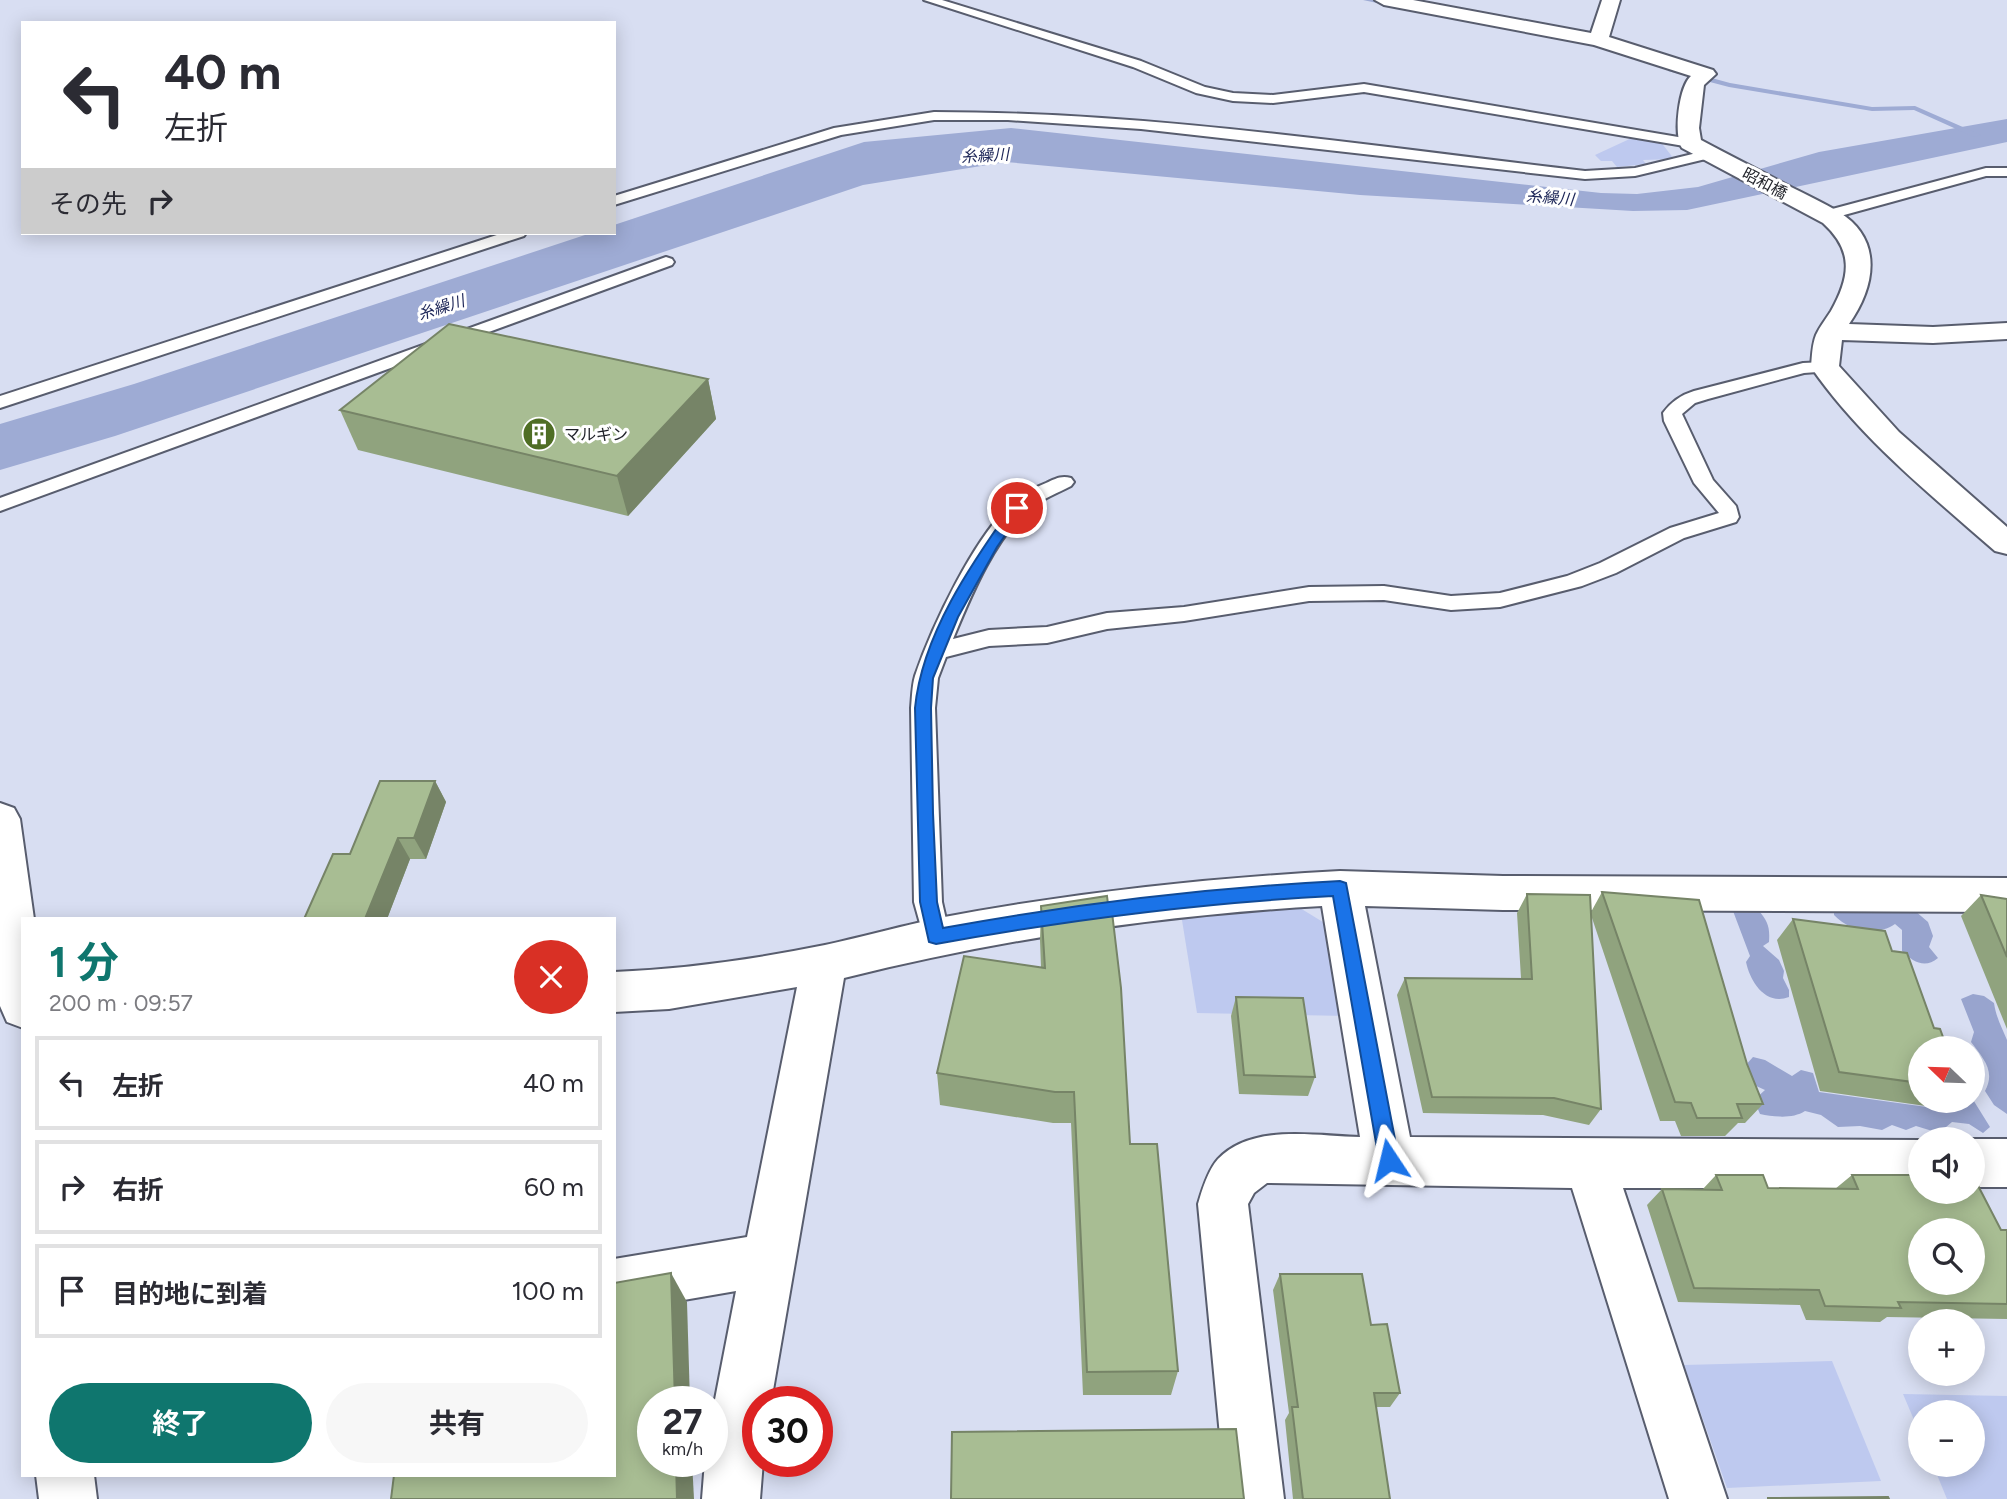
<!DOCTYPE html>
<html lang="ja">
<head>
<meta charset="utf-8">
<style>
	body { margin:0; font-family:Figtree,"Noto Sans JP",sans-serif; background:#f7f7f7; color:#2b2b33; height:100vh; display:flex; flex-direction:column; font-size:26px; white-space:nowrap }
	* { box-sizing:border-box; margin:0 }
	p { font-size:23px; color:#7c7c81 }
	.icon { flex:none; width:38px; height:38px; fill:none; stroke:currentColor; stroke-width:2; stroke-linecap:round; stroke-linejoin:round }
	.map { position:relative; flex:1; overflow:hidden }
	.sheet { position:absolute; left:21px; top:917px; width:595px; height:560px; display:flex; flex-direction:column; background:#fff; border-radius:0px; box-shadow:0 4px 18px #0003 }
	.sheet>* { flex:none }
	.banner { position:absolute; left:21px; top:21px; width:595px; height:214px; border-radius:0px; box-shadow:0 4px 18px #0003; background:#fff; color:#2b2b33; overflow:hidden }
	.needle { width:46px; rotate:293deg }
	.buttons { position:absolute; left:1908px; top:1036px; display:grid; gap:14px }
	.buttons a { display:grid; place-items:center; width:77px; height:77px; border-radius:50%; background:#fff; box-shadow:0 4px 18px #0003; font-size:35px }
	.speed { position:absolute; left:637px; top:1386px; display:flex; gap:14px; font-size:35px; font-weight:700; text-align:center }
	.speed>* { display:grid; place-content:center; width:91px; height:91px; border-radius:50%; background:#fff; box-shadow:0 4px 18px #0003; line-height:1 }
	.speed small { font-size:18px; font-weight:400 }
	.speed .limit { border:10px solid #d22; background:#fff; color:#111 }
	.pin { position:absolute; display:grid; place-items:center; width:60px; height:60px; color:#fff; margin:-30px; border:4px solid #fff; border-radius:50%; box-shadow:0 2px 7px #0007 }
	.me { position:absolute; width:77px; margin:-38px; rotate:350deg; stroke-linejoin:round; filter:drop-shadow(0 0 5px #0008) }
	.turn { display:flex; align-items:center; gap:24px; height:147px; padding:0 28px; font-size:32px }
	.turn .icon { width:91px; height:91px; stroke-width:2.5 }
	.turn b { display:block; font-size:49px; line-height:60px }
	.then { display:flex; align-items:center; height:66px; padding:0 28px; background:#0003; gap:14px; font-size:26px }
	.round { display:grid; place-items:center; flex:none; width:74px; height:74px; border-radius:37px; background:#f7f7f7 }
	.overview { display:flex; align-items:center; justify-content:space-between; height:119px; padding:0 28px }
	h1 { font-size:42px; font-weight:700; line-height:52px; color:#0f766e }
	.button { display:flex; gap:14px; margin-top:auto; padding:14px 28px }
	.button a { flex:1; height:80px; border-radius:42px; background:#0f766e; color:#fff; font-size:28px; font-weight:700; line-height:80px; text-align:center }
	.button a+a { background:#f7f7f7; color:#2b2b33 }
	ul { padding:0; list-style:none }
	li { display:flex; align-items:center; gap:21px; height:94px; margin:0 14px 10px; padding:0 14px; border:4px solid #e1e1e2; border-radius:0px }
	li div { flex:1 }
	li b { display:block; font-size:26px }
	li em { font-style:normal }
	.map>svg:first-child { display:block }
	.green { fill:#bec9ef }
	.forest { fill:#98a4ce }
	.water { fill:#9eabd4 }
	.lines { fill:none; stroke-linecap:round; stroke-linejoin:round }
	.stream { fill:#9eabd4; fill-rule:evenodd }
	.lane-casing { stroke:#585d6e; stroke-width:4 }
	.street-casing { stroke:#585d6e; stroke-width:4 }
	.secondary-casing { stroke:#585d6e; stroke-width:4 }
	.lane { fill:#fff; fill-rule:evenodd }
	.street { fill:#fff; fill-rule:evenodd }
	.secondary { fill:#fff; fill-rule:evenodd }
	.wall { fill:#90a37e }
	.shaded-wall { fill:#768467 }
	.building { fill:#a8bd93; stroke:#768467; stroke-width:2; fill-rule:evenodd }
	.route { fill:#1a73e8; stroke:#114b97; stroke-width:2 }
	.labels { text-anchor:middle; stroke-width:6; stroke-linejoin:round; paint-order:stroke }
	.far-water-label { font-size:16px; font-style:italic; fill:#1d2658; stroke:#fff }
	.far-street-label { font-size:16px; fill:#1f2128; stroke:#fff }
	.far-poi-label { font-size:16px; fill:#1f2128; stroke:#fff; text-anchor:start }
</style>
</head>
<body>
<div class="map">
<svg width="2007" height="1499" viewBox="0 0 2007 1499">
	<rect width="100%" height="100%" fill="#d8def2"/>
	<!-- green -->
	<g class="green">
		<polygon points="1636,136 1660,141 1674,159 1643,160 1646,164 1617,167 1612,161 1601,161 1595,155"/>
		<polygon points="1300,908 1331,927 1347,1016 1197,1013 1181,914"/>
		<polygon points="1832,1361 1881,1481 1727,1488 1684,1365"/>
		<polygon points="1903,1394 2007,1396 2007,1499 1947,1499 1933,1465 1972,1465 1972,1412 1920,1412 1920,1434"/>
	</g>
	<!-- forest -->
	<g class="forest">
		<path d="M 1834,909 L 1914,910 L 1928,922 L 1933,936 L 1929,947 L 1938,958 C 1925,969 1913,962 1902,951 L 1902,930 L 1895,924 C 1876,937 1849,931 1834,915 Z"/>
		<path d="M 1758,910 C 1768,921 1770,927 1769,942 L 1763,946 L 1779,960 L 1784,971 L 1783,978 L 1789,990 L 1789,997 C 1765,1006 1750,981 1746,962 L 1750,956 L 1733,911 Z"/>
		<path d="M 1973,994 L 1984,996 L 1994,1003 C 1996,1017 2002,1028 2007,1040 L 2007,1114 L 1994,1105 L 1985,1091 C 1996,1071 1983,1058 1971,1042 L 1974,1032 L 1961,999 Z"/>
		<path d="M 1753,1057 L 1765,1060 L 1792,1076 L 1801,1070 L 1813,1073 L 1819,1092 L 1941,1109 L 1939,1101 L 1972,1101 L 1972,1098 L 1990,1127 L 1983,1133 L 1969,1124 L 1952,1122 L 1939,1133 L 1916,1126 L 1906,1130 L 1892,1125 L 1882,1130 L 1860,1126 L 1838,1127 L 1821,1115 L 1805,1111 C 1793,1119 1774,1117 1760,1114 L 1754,1100 L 1765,1090 L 1743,1080 L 1744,1067 Z"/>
	</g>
	<!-- water -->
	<polygon class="water" points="2007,119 2007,142 1687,210 1633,211 1360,195 1006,162 863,185 115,436 0,470 0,424 134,384 591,233 614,233 614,225 864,142 1011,128 1601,193 1637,194 1698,187 1819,152"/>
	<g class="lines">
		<!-- stream -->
		<g class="stream">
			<polygon points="1363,0 1378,0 1399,5 1396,7"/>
			<polygon points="1671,67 1730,83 1872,107 1915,106 1981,135 1974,137 1914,110 1872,111 1729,87 1668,71 1668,67"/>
		</g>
		<defs>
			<g id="lane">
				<polygon points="924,0 942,0 1141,61 1205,87 1233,93 1273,95 1364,84 1690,139 1697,143 1690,147 1364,92 1273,103 1233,101 1196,93 1133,67"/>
				<path d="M 934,112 C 1152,112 1369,146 1585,171 L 1635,168 L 1709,150 L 1716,154 L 1714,157 L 1635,176 L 1585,179 L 1141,129 L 1008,120 L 934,120 L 841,135 L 614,205 L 614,196 L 834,128 Z"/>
				<polygon points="1986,168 2007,168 2007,176 1986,176 1826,220 1818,215 1821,212"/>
				<polygon points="503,233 526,233 524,236 0,408 0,396"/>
				<polygon points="666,257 672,259 674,262 672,265 0,511 0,498"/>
				<path d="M 1825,362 L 1834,367 L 1831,371 L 1804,373 L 1708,399 L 1695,403 L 1682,414 L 1713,480 L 1736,506 L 1739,517 L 1736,522 L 1684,538 L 1616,573 L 1582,586 L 1500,607 L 1451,610 L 1384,600 L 1309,601 L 1184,621 L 1107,629 L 1047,643 L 989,646 L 946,657 L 938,678 L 935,708 L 942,902 L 950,937 L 946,945 L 936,949 L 926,945 L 914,902 L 911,708 C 912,698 912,686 915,676 C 932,626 974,537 1013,502 C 1022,493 1034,488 1046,483 C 1055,479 1061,475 1071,478 L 1074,482 L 1071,486 C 1058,493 1044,498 1032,507 C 996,534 970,598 953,639 L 989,630 L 1047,627 L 1107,613 L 1184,607 L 1309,587 L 1384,586 L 1451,596 L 1500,593 L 1567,576 L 1600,563 L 1670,528 L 1719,513 L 1694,483 L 1664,421 L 1663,413 C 1671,402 1681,395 1694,391 L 1803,363 Z"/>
			</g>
			<g id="street">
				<path d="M 1375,0 L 1413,0 L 1591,33 L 1602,0 L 1620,0 L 1609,37 L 1713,70 L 1716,74 L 1704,85 L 1699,128 L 1701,140 C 1731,156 1761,171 1791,187 C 1807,195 1824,203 1839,212 C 1884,240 1875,287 1849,324 L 1933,327 L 2007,323 L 2007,339 L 1933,343 L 1842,340 L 1839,366 L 1899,432 L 2007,527 L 2007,554 L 1995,551 C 1931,495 1860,438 1811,367 C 1812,356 1812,345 1816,335 C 1820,326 1826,319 1831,311 C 1850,277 1854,251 1823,223 L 1682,148 C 1673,135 1679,86 1691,76 L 1594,45 L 1384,5 Z"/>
				<path d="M 1340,871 L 1503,876 L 2007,878 L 2007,912 L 1503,910 L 1365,906 L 1410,1137 L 1920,1140 L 1920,1188 L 1623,1188 L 1727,1499 L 1669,1499 L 1572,1188 L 1267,1183 L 1254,1193 L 1248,1204 L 1284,1499 L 1226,1499 L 1198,1204 C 1202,1190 1208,1170 1218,1159 C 1252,1123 1316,1136 1360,1137 L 1322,906 C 1160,915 1001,939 844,978 L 771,1402 L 758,1402 L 758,1461 L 763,1461 L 760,1499 L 702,1499 L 705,1461 L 712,1461 L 712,1415 L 736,1291 L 614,1312 L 614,1259 L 747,1237 L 797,987 L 669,1009 L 614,1012 L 614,972 C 685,969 756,959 825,945 C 863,937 901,926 939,918 C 1071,893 1206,878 1340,871 Z"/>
				<rect x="1972" y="1139" width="35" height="48"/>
			</g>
			<g id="secondary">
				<polygon points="0,803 14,808 20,819 34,919 23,919 23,1028 7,1022 0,1006"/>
				<polygon points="36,1475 94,1475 97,1499 39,1499"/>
			</g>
		</defs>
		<!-- lane casing -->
		<use href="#lane" class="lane-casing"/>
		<!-- street casing -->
		<use href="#street" class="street-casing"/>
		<!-- secondary casing -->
		<use href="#secondary" class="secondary-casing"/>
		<!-- lane -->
		<use href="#lane" class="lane"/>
		<!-- street -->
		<use href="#street" class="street"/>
		<!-- secondary -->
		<use href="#secondary" class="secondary"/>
	</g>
	<!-- wall -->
	<g class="wall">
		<polygon points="708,379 716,419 628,516 358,450 340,410"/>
		<polygon points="435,781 446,802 426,859 410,859 387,919 304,919"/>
		<polygon points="1602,892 1747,1064 1763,1104 1745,1123 1738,1123 1725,1136 1681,1136 1675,1121 1660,1121 1591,915 1601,1109 1589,1125 1543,1115 1423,1113 1397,995 1405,978 1521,978 1517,913 1527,894 1591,912"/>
		<polygon points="1981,895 2007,899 2007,1029 1961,916"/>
		<polygon points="1041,906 1130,1144 1178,1371 1171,1395 1083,1395 1071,1123 1053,1123 940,1105 937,1073 1041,968 1040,940"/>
		<polygon points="1793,919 1920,1048 1920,1101 1948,1101 1940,1108 1820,1091 1777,940"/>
		<polygon points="1236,997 1315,1077 1308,1096 1239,1094 1231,1016"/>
		<polygon points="1716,1175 1768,1188 1835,1189 1852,1175 2001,1230 2007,1230 2007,1319 1887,1317 1880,1322 1806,1320 1800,1305 1678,1302 1647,1205 1662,1189 1702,1190"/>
		<polygon points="1280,1274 1371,1325 1400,1393 1390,1407 1376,1407 1390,1499 1293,1499 1285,1420 1289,1413 1273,1290"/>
	</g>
	<!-- shaded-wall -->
	<g class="shaded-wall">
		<polygon points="708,379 716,419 628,516 617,476"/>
		<polygon points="435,781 446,802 426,859 414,838"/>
		<polygon points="398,838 410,859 387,919 365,919"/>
		<polygon points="671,1273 687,1302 690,1402 675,1402"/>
		<polygon points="676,1461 692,1461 694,1499 677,1499"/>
	</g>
	<!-- building -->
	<g class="building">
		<polygon points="449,324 708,379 617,476 340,410"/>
		<polygon points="380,781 435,781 414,838 398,838 365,919 304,919 333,854 350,854"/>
		<polygon points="1602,892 1699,900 1747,1064 1763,1104 1737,1104 1742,1118 1697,1118 1691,1103 1675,1102"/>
		<polygon points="1527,894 1590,895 1601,1109 1554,1098 1432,1097 1405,978 1532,979"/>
		<polygon points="1981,895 2007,899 2007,957"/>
		<polygon points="1107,896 1108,904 1111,904 1121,988 1130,1144 1157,1144 1178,1371 1087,1372 1074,1092 1055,1092 937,1073 964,956 1045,968 1041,906"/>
		<polygon points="1793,919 1885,931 1892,951 1907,953 1934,1028 1940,1029 1947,1048 1920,1048 1920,1083 1839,1072"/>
		<polygon points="1236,997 1303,998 1315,1077 1244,1075"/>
		<path d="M 1972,1174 L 2001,1230 L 2007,1230 L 2007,1304 L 1898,1302 L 1901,1308 L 1825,1306 L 1819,1290 L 1694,1288 L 1662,1189 L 1722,1190 L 1716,1175 L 1763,1175 L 1768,1188 L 1858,1189 L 1852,1175 L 1920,1175 L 1920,1192 L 1972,1192 ZM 1920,1230 L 1972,1230 L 1972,1283 L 1920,1283 Z"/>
		<polygon points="671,1273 675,1402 653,1402 653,1461 676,1461 677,1499 391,1499 394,1475 614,1475 614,1283"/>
		<polygon points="1280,1274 1362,1274 1371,1325 1387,1324 1400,1393 1374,1393 1390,1499 1303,1499 1292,1407 1298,1407"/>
		<polygon points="1236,1429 1244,1499 951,1499 952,1432"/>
		<polygon points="1888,1497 1889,1499 1767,1498"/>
	</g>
	<!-- route -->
	<path class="route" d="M 1017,504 L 1024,508 L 997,547 L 958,617 L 933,678 L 931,708 L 933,813 L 937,902 L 943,928 C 1074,904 1206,888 1340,881 L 1346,883 L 1399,1160 L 1396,1166 L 1389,1169 L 1382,1166 L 1379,1160 L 1333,896 C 1199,903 1067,920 936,944 L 929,942 L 920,902 L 915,708 C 922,635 971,564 1013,505 Z"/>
	<!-- icons -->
	<defs>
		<symbol id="building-disc" viewBox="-11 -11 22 22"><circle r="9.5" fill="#4f6e24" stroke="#fff"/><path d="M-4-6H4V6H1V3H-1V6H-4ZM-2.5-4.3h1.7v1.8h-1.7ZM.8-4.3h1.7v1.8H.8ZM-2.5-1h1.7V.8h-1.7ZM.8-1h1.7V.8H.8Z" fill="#fff"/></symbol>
	</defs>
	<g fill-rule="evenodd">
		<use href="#building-disc" x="520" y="415" width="38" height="38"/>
	</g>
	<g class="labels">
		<!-- far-water labels -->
		<g class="far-water-label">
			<text transform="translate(985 155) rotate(-3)" y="6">糸繰川</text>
			<text transform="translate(1550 197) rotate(5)" y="6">糸繰川</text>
			<text transform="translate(441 307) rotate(-18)" y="6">糸繰川</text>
		</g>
		<!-- far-street labels -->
		<g class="far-street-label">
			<text transform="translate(1765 183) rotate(28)" y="6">昭和橋</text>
		</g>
		<!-- far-poi labels -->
		<g class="far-poi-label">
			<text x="564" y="440">マルギン</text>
		</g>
	</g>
</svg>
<div class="buttons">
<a><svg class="needle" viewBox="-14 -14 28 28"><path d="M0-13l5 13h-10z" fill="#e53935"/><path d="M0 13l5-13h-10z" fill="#7c7c81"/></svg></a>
<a><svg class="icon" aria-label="sound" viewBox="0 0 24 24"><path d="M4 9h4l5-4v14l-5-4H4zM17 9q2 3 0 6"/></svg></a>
<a><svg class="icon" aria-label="search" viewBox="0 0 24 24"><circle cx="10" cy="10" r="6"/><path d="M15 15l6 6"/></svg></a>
<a>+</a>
<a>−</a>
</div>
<div class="speed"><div>27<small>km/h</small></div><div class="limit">30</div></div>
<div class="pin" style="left:1017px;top:508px;background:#d93025"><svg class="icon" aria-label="arrive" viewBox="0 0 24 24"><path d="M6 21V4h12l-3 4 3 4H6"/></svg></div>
<svg class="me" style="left:1389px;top:1160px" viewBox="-20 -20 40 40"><path d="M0-17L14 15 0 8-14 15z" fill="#1a73e8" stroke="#fff" stroke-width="4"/></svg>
<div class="banner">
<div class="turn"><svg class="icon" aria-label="left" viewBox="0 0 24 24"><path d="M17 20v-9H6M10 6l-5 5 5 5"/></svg><div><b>40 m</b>左折</div></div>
<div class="then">その先<svg class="icon" aria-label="right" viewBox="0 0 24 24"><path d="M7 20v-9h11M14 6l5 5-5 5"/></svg></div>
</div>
<section class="sheet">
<div class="overview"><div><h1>1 分</h1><p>200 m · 09:57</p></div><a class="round" style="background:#d93025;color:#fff"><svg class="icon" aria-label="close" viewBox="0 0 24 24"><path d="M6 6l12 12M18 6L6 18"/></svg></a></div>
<ul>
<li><svg class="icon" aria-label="left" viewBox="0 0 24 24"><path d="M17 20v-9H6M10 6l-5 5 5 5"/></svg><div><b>左折</b></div><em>40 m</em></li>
<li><svg class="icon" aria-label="right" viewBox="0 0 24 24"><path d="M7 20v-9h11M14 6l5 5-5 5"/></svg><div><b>右折</b></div><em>60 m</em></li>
<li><svg class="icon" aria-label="arrive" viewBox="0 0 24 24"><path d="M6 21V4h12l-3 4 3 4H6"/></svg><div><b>目的地に到着</b></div><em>100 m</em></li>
</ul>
<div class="button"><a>終了</a><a>共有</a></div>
</section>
</div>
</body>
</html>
